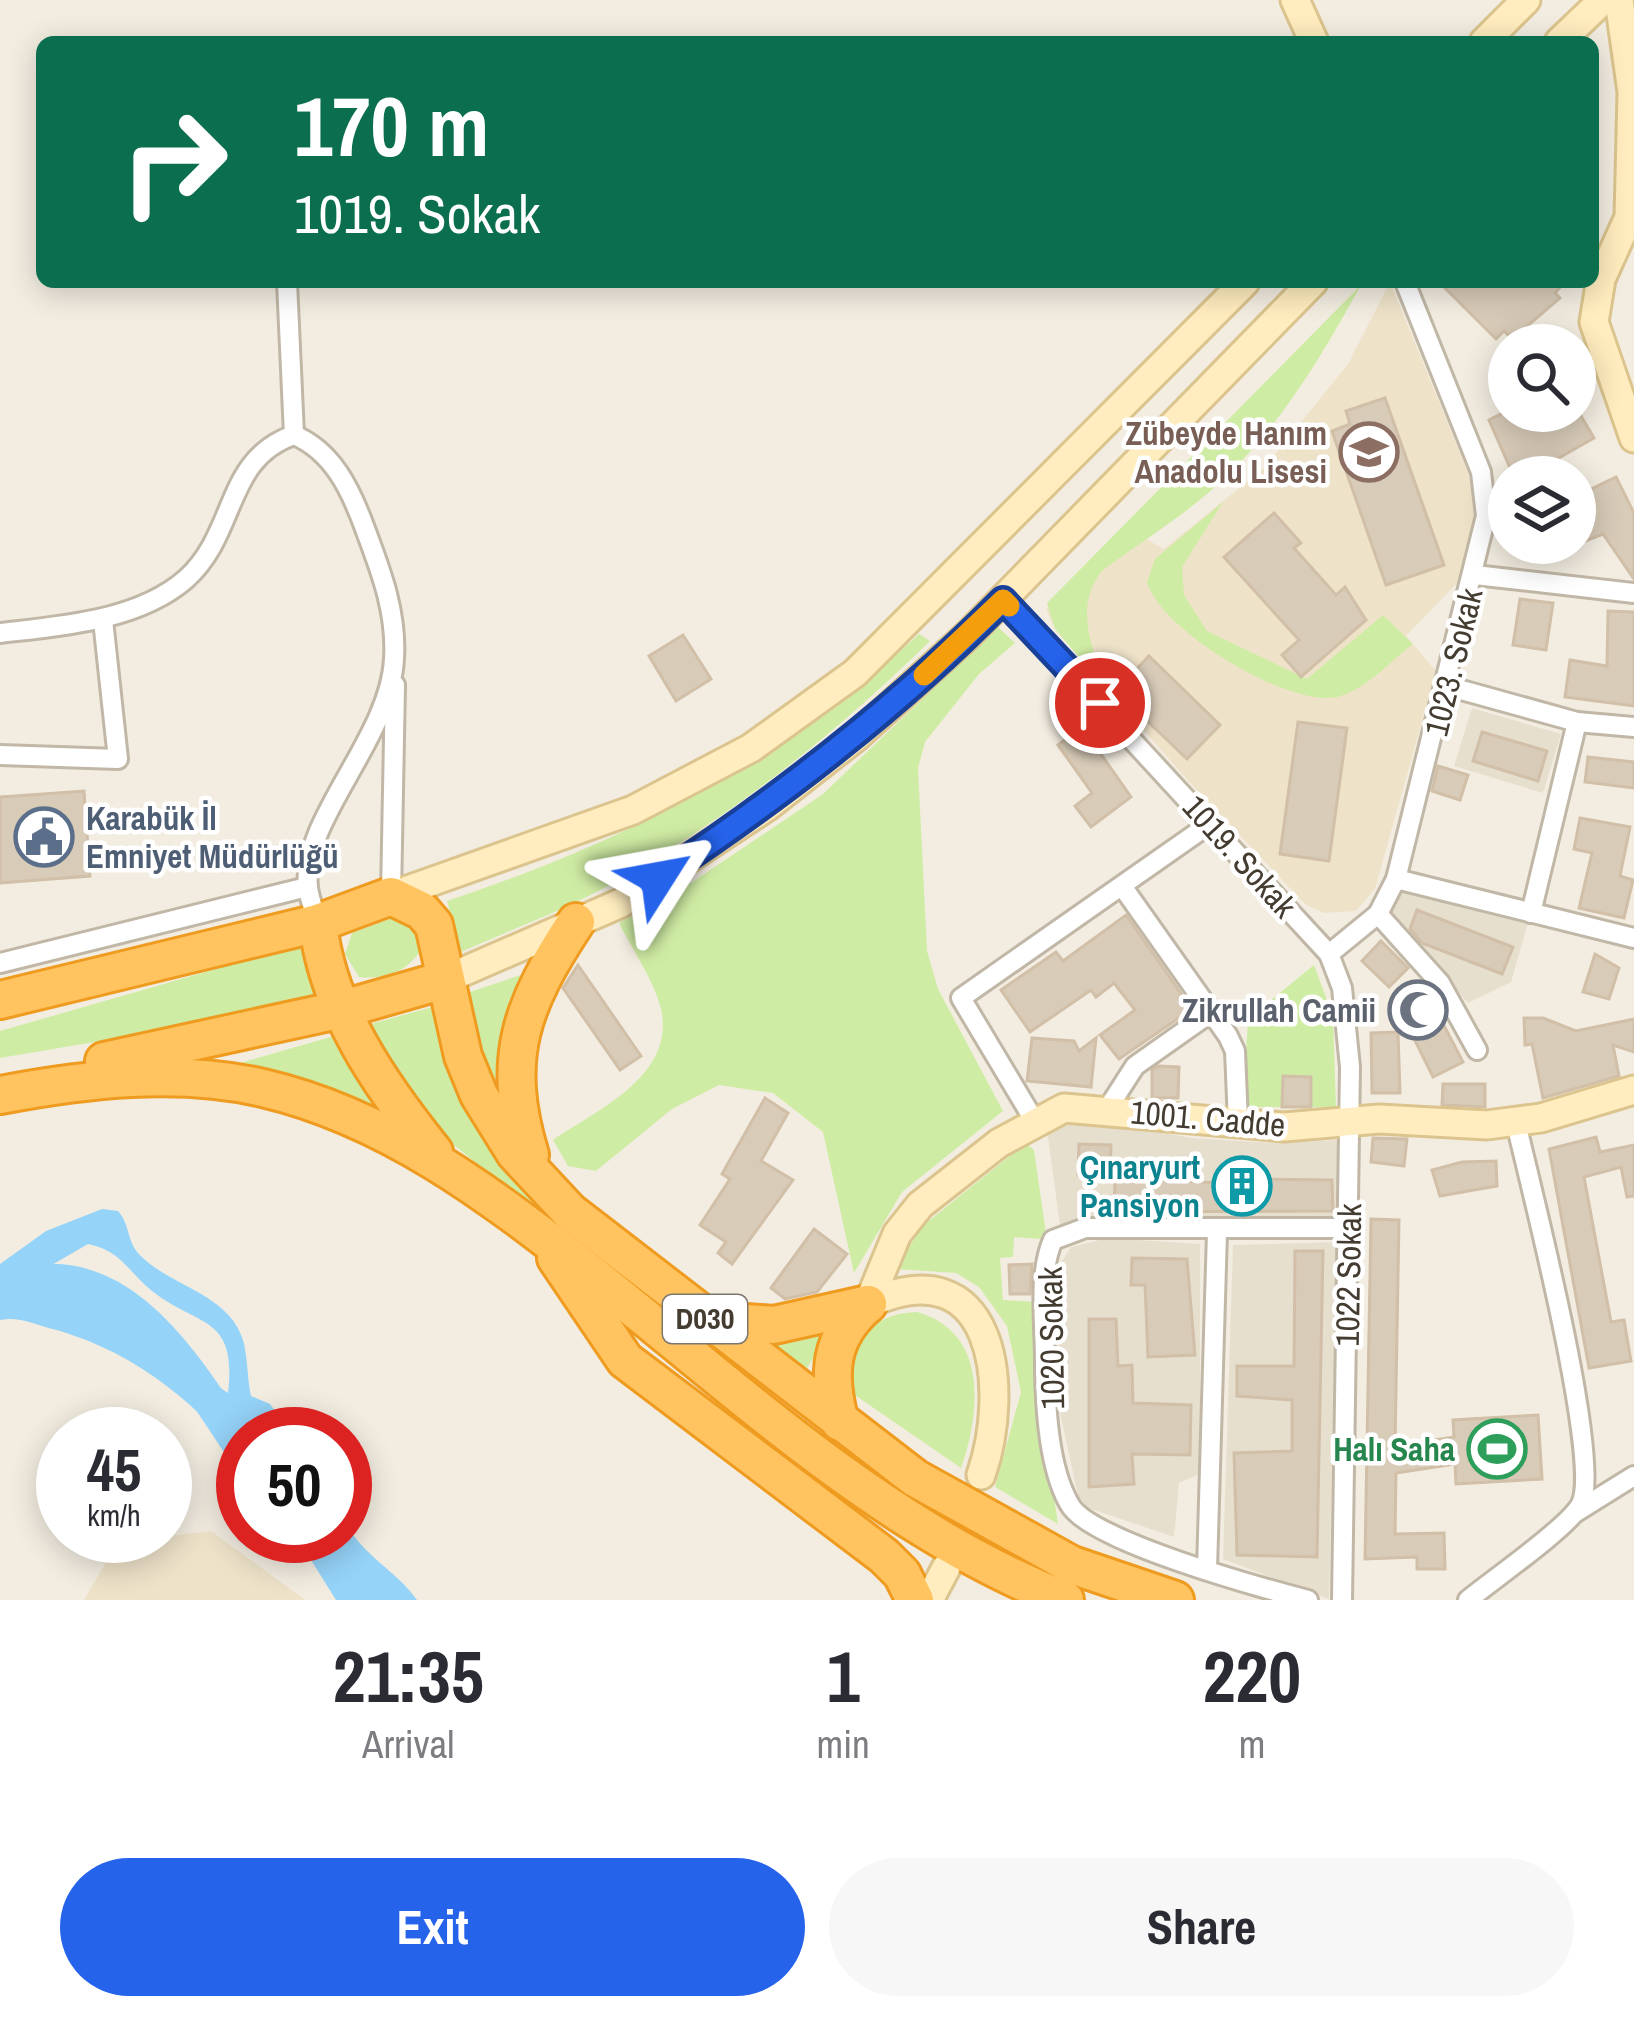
<!DOCTYPE html>
<html lang="en">
<head>
<meta charset="utf-8">
<style>
	body { margin:0; font-family:"Archivo Narrow",sans-serif; background:#f7f7f7; color:#2b2b33; height:100vh; display:flex; flex-direction:column; font-size:45px; white-space:nowrap }
	* { box-sizing:border-box; margin:0 }
	p { font-size:39px; color:#7c7c81 }
	.icon { flex:none; width:66px; height:66px; fill:none; stroke:currentColor; stroke-width:2; stroke-linecap:round; stroke-linejoin:round }
	.map { position:relative; height:1600px; overflow:hidden }
	.drawer { display:flex; flex-direction:column; background:#fff; flex:1 }
	.drawer>* { flex:none }
	.banner { position:absolute; left:36px; top:36px; width:1563px; height:252px; border-radius:18px; box-shadow:0 6px 30px #0003; background:#0b6e4f; color:#fff; overflow:hidden }
	.fabs { position:absolute; left:1488px; top:324px; display:grid; gap:24px }
	.fabs a { display:grid; place-items:center; width:108px; height:108px; border-radius:50%; background:#fff; box-shadow:0 6px 30px #0003; font-size:60px }
	.speed { position:absolute; left:36px; top:1407px; display:flex; gap:24px; font-size:60px; font-weight:700; text-align:center }
	.speed>* { display:grid; place-content:center; width:156px; height:156px; border-radius:50%; background:#fff; box-shadow:0 6px 30px #0003; line-height:1 }
	.speed small { font-size:30px; font-weight:400 }
	.speed .limit { border:18px solid #d22; background:#fff; color:#111 }
	.pin { position:absolute; display:grid; place-items:center; width:102px; height:102px; color:#fff; margin:-51px; border:6px solid #fff; border-radius:50%; box-shadow:0 3px 12px #0007 }
	.me { position:absolute; width:132px; margin:-66px; rotate:56deg; stroke-linejoin:round; filter:drop-shadow(0 0 9px #0008) }
	.turn { display:flex; align-items:center; gap:42px; height:252px; padding:0 60px; font-size:54px }
	.turn .icon { width:156px; height:156px; stroke-width:2.5 }
	.turn b { display:block; font-size:84px; line-height:102px }
	.eta { display:flex; justify-content:space-evenly; align-items:center; height:204px; text-align:center }
	.eta b { font-size:72px; font-weight:700; line-height:84px }
	.action { display:flex; gap:24px; margin-top:auto; padding:24px 60px }
	.action a { flex:1; height:138px; border-radius:72px; background:#2563eb; color:#fff; font-size:48px; font-weight:700; line-height:138px; text-align:center }
	.action a+a { background:#f7f7f7; color:#2b2b33 }
	.map>svg:first-child { display:block }
	.residential { fill:#e7dfce }
	.education { fill:#eee2c9 }
	.green { fill:#cfeca4 }
	.water { fill:#95d3f8; fill-rule:evenodd }
	.lines { fill:none; stroke-linecap:round; stroke-linejoin:round }
	.river { stroke:#95d3f8; stroke-width:33 }
	.building { fill:#d8cbb8; stroke:#d1bfa8; stroke-width:3 }
	.street-casing { stroke:#c1b7a6; stroke-width:24 }
	.secondary-casing { stroke:#dbc48d; stroke-width:33 }
	.highway-casing { stroke:#ee9b20; stroke-width:42 }
	.street { stroke:#fff; stroke-width:18 }
	.secondary { stroke:#ffedbf; stroke-width:27 }
	.highway { stroke:#ffc460; stroke-width:36 }
	.route-casing { stroke:#184099; stroke-width:30 }
	.route { stroke:#2563eb; stroke-width:21 }
	.slow { stroke:#f59e0b; stroke-width:21 }
	.labels { text-anchor:middle; stroke-width:9; stroke-linejoin:round; paint-order:stroke }
	.shield { fill:#fff; stroke:#7c766f; stroke-width:3 }
	.shield-label { font-size:30px; font-weight:bold; fill:#443c31 }
	.education-label { font-size:33px; font-weight:bold; fill:#785e54; stroke:#fff; text-anchor:end }
	.street-label { font-size:33px; fill:#443c31; stroke:#fff }
	.service-label { font-size:33px; font-weight:bold; fill:#4e5e75; stroke:#fff; text-anchor:start }
	.worship-label { font-size:33px; font-weight:bold; fill:#5b616d; stroke:#fff; text-anchor:end }
	.culture-label { font-size:33px; font-weight:bold; fill:#0d838f; stroke:#fff; text-anchor:end }
	.leisure-label { font-size:33px; font-weight:bold; fill:#27864d; stroke:#fff; text-anchor:end }
</style>
</head>
<body>
<div class="map">
<svg width="1634" height="1600" viewBox="0 0 1634 1600">
	<rect width="100%" height="100%" fill="#f3ede1"/>
	<!-- residential -->
	<g class="residential">
		<polygon points="1472,708 1561,734 1543,793 1454,766"/>
		<polygon points="1402,888 1528,923 1511,982 1468,1003 1387,916"/>
		<polygon points="1084,1117 1191,1138 1272,1143 1339,1140 1341,1219 1090,1217 1060,1225 1047,1131"/>
		<polygon points="1107,1238 1200,1244 1200,1474 1179,1483 1174,1537 1088,1508 1078,1496 1054,1384 1059,1266 1071,1247"/>
		<polygon points="1337,1242 1329,1599 1223,1559 1233,1245"/>
	</g>
	<!-- education -->
	<g class="education">
		<polygon points="1390,282 1469,475 1479,517 1461,579 1406,636 1436,671 1375,889 1356,911 1324,913 1306,905 1191,784 1055,629 1046,609 1123,526 1164,549 1264,468 1348,364"/>
		<polygon points="211,1531 305,1600 84,1600 118,1542"/>
	</g>
	<!-- green -->
	<g class="green">
		<path d="M 1361,285 C 1319,361 1274,437 1207,494 C 1174,522 1136,545 1102,571 C 1073,607 1093,646 1104,686 L 1055,629 L 1047,603 Z"/>
		<path d="M 1223,502 L 1182,567 L 1184,595 L 1207,631 L 1307,679 L 1383,615 L 1413,644 C 1391,661 1364,691 1337,697 C 1289,708 1160,630 1147,582 L 1155,559 Z"/>
		<path d="M 998,627 L 1015,643 L 979,674 L 925,742 L 918,768 L 927,951 L 938,989 L 1003,1111 L 902,1192 L 854,1273 L 823,1132 L 773,1093 L 719,1085 L 672,1109 L 596,1171 L 568,1166 L 553,1140 C 597,1110 676,1076 661,1009 C 654,980 632,949 619,923 L 694,881 L 823,794 Z"/>
		<path d="M 919,634 L 930,641 C 834,735 729,819 611,884 C 563,911 510,930 461,952 L 447,901 C 627,841 779,763 919,634 Z"/>
		<path d="M 392,918 C 412,921 416,929 422,948 C 409,971 385,980 359,977 L 345,954 L 352,933 Z"/>
		<polygon points="307,943 320,996 207,1023 0,1058 0,1031"/>
		<polygon points="1314,965 1333,1016 1336,1108 1310,1107 1311,1077 1284,1076 1282,1107 1243,1107 1248,1019"/>
		<polygon points="533,971 504,1088 496,1091 479,1057 464,994"/>
		<polygon points="436,1006 595,1245 588,1254 433,1128 411,1103 367,1025"/>
		<polygon points="341,1034 383,1111 375,1115 226,1067"/>
		<polygon points="1026,1143 1034,1150 1046,1233 1041,1239 1014,1237 1013,1257 1000,1258 1003,1300 1036,1302 1039,1398 1058,1524 995,1487 1021,1392 1007,1326 979,1287 956,1273 896,1269 921,1227"/>
		<path d="M 917,1312 C 988,1332 981,1411 961,1468 L 849,1391 C 852,1345 866,1314 917,1312 Z"/>
		<polygon points="835,1321 804,1373 763,1335"/>
	</g>
	<!-- water -->
	<g class="water">
		<path d="M 102,1209 L 118,1211 C 131,1225 126,1244 143,1258 C 174,1287 229,1295 243,1340 C 248,1358 247,1378 251,1396 L 270,1404 L 292,1434 L 243,1434 L 243,1461 C 191,1397 127,1347 45,1327 C 29,1322 17,1317 0,1320 L 0,1264 L 46,1231 ZM 88,1244 C 123,1251 129,1274 156,1294 C 201,1327 237,1317 228,1393 L 54,1275 L 50,1266 Z"/>
		<path d="M 345,1521 C 361,1555 395,1569 417,1600 L 336,1600 L 296,1536 L 345,1536 Z"/>
	</g>
	<g class="lines">
		<!-- river -->
		<path class="river" d="M 0,1291 C 119,1243 187,1368 243,1451"/>
	</g>
	<!-- building -->
	<g class="building">
		<polygon points="1439,282 1565,282 1555,293 1560,298 1512,339 1504,331 1496,339"/>
		<polygon points="1385,398 1444,565 1386,585 1332,431 1350,424 1346,411"/>
		<polygon points="1507,411 1578,411 1594,438 1550,463 1556,477 1514,477 1489,420"/>
		<polygon points="1616,477 1634,513 1634,579 1603,534 1575,545 1575,497"/>
		<polygon points="1274,513 1301,543 1294,548 1336,595 1345,587 1366,620 1301,677 1282,655 1299,640 1224,557"/>
		<polygon points="1520,599 1553,603 1546,650 1513,645"/>
		<polygon points="1608,611 1634,612 1634,706 1565,697 1570,660 1607,666"/>
		<polygon points="683,635 711,679 676,701 649,656"/>
		<polygon points="1149,656 1220,725 1187,759 1116,691"/>
		<polygon points="1298,722 1347,728 1329,861 1280,854"/>
		<polygon points="1082,727 1131,797 1091,827 1075,806 1092,793 1058,745"/>
		<polygon points="1482,732 1547,751 1538,781 1473,761"/>
		<polygon points="1588,757 1634,762 1634,788 1585,782"/>
		<polygon points="1438,766 1468,775 1460,800 1432,791"/>
		<polygon points="84,791 90,876 0,883 0,797"/>
		<polygon points="1580,818 1630,827 1620,876 1633,880 1624,918 1579,908 1592,853 1574,849"/>
		<polygon points="1417,910 1513,947 1502,974 1422,943 1410,929"/>
		<polygon points="1126,915 1192,1009 1119,1059 1100,1035 1135,1010 1114,983 1096,997 1091,990 1030,1032 1001,990 1056,952 1063,961"/>
		<polygon points="1381,941 1408,968 1389,987 1362,961"/>
		<polygon points="1595,954 1619,968 1609,999 1583,992"/>
		<polygon points="578,965 641,1056 620,1070 563,988"/>
		<polygon points="1425,989 1463,1062 1433,1077 1397,1004"/>
		<polygon points="1524,1018 1543,1018 1576,1031 1634,1019 1634,1052 1613,1045 1619,1076 1543,1098 1532,1044 1525,1045"/>
		<polygon points="1398,1032 1400,1093 1372,1093 1371,1033"/>
		<polygon points="1032,1038 1074,1041 1079,1051 1096,1038 1091,1087 1027,1081"/>
		<polygon points="1158,1066 1179,1067 1178,1098 1152,1098 1152,1070"/>
		<polygon points="1283,1076 1311,1077 1311,1107 1282,1107"/>
		<polygon points="1443,1084 1485,1084 1485,1107 1442,1105"/>
		<polygon points="765,1098 788,1113 761,1161 793,1180 732,1264 718,1253 726,1242 700,1225 730,1179 722,1174"/>
		<polygon points="1596,1137 1600,1152 1634,1145 1634,1196 1627,1197 1621,1167 1584,1177 1611,1322 1624,1320 1631,1361 1589,1368 1549,1149"/>
		<polygon points="1373,1138 1407,1139 1404,1166 1371,1162"/>
		<polygon points="1079,1144 1111,1145 1110,1176 1078,1175"/>
		<polygon points="1228,1160 1256,1161 1256,1179 1332,1180 1333,1211 1114,1212 1115,1179 1227,1183"/>
		<polygon points="1496,1161 1497,1186 1440,1196 1432,1170 1462,1162"/>
		<polygon points="1371,1219 1399,1220 1395,1446 1454,1437 1453,1420 1538,1415 1542,1479 1456,1484 1455,1464 1396,1473 1395,1534 1444,1533 1445,1569 1417,1569 1417,1557 1365,1559"/>
		<polygon points="814,1229 847,1254 817,1292 785,1299 771,1288"/>
		<polygon points="1295,1251 1323,1251 1317,1557 1237,1555 1234,1453 1292,1451 1292,1400 1237,1396 1237,1366 1294,1366"/>
		<polygon points="1132,1258 1187,1259 1195,1355 1148,1357 1145,1285 1131,1285"/>
		<polygon points="1032,1264 1030,1294 1010,1294 1009,1265"/>
		<polygon points="1089,1319 1116,1319 1118,1366 1132,1365 1133,1403 1191,1405 1190,1455 1132,1454 1134,1484 1089,1487"/>
	</g>
	<g class="lines">
		<defs>
			<g id="street">
				<polyline points="287,282 294,435"/>
				<polyline points="1475,575 1634,593"/>
				<polyline points="1003,600 1329,954 1342,988 1350,1067 1342,1600"/>
				<path d="M 0,633 C 60,626 138,621 186,579 C 238,532 224,459 294,435 C 332,451 350,488 364,526 C 380,569 397,611 394,659 C 390,738 300,821 308,887 C 309,899 315,912 318,923"/>
				<polyline points="1447,686 1577,722 1634,727"/>
				<polyline points="0,755 118,759 103,620"/>
				<polyline points="1396,879 1634,938"/>
				<polyline points="1122,886 1228,1036 1235,1051 1238,1123"/>
				<polyline points="391,896 395,685"/>
				<polyline points="1531,913 1577,722"/>
				<polyline points="1378,914 1440,983 1477,1050"/>
				<polyline points="1329,954 1378,914 1396,879 1486,516 1481,472 1405,282"/>
				<polyline points="0,963 307,887"/>
				<polyline points="1108,1108 1135,1066 1213,1011"/>
				<polyline points="1034,1120 961,998 1211,823"/>
				<polyline points="1576,1512 1634,1476"/>
				<polyline points="1207,1569 1217,1232"/>
				<path d="M 1308,1600 C 1262,1588 1090,1541 1070,1505 C 1048,1468 1045,1402 1045,1360 C 1045,1323 1038,1273 1053,1240 L 1085,1228 L 1348,1228"/>
				<path d="M 1468,1600 C 1491,1581 1570,1526 1581,1504 C 1602,1461 1530,1184 1516,1123"/>
			</g>
			<g id="secondary">
				<polyline points="1295,0 1314,42"/>
				<polyline points="1619,0 1632,92 1629,217 1601,279 1594,322 1634,438"/>
				<polyline points="1484,42 1526,0"/>
				<polyline points="1559,42 1603,0"/>
				<polyline points="391,896 633,810 751,748 855,673 1245,282"/>
				<polyline points="444,980 621,903 768,806 856,737 968,635 1313,282"/>
				<polyline points="868,1304 897,1234 920,1205 999,1143 1064,1108 1284,1127 1379,1119 1487,1125 1541,1118 1634,1090"/>
				<path d="M 868,1304 C 995,1245 1011,1388 981,1475"/>
				<polyline points="929,1600 946,1568"/>
			</g>
			<g id="highway">
				<path d="M 318,923 C 327,1009 381,1086 434,1152"/>
				<polyline points="0,1000 318,923 391,896 422,911 434,925 463,1056 479,1095 515,1153 570,1212 915,1478 1072,1565 1175,1600"/>
				<polyline points="104,1061 343,1009 444,980"/>
				<path d="M 0,1095 C 85,1079 178,1068 263,1088 C 387,1117 488,1193 586,1270 C 738,1390 882,1528 1065,1600"/>
				<path d="M 530,1155 C 500,1057 522,1004 576,922"/>
				<polyline points="556,1258 625,1360 884,1556 902,1574 915,1600"/>
				<polyline points="707,1320 774,1325 868,1304"/>
				<path d="M 840,1422 C 827,1374 829,1337 868,1304"/>
			</g>
		</defs>
		<!-- street casing -->
		<use href="#street" class="street-casing"/>
		<!-- secondary casing -->
		<use href="#secondary" class="secondary-casing"/>
		<!-- highway casing -->
		<use href="#highway" class="highway-casing"/>
		<!-- street -->
		<use href="#street" class="street"/>
		<!-- secondary -->
		<use href="#secondary" class="secondary"/>
		<!-- highway -->
		<use href="#highway" class="highway"/>
	</g>
	<g class="lines">
		<defs>
			<path id="route" d="M 658,878 C 782,796 898,707 1003,600 L 1100,703"/>
		</defs>
		<!-- route casing -->
		<use href="#route" class="route-casing"/>
		<!-- route -->
		<use href="#route" class="route"/>
		<!-- slow -->
		<polyline class="slow" points="924,675 1003,600 1009,606"/>
	</g>
	<!-- icons -->
	<defs>
		<symbol id="school-ring" viewBox="-11 -11 22 22"><circle r="9.5" fill="#fff" stroke="#8d6e63" stroke-width="1.5"/><path d="M0-5L7-2L0 1L-7-2ZM-4 1L0 2.5L4 1V4Q0 6-4 4Z" fill="#8d6e63"/></symbol>
		<symbol id="civic-ring" viewBox="-11 -11 22 22"><circle r="9.5" fill="#fff" stroke="#5c6f8a" stroke-width="1.5"/><path d="M-.6-6.5H3V-4.5H.6V-3L4-1V1h2V6H-6V1h2V-1L-.6-3ZM-1.2 2.5V6h2.4V2.5Z" fill="#5c6f8a"/></symbol>
		<symbol id="mosque-ring" viewBox="-11 -11 22 22"><circle r="9.5" fill="#fff" stroke="#6b7280" stroke-width="1.5"/><path d="M3.5-4.9A6 6 0 1 0 3.5 4.9A5 5 0 1 1 3.5-4.9Z" fill="#6b7280"/></symbol>
		<symbol id="building-ring" viewBox="-11 -11 22 22"><circle r="9.5" fill="#fff" stroke="#0f9aa8" stroke-width="1.5"/><path d="M-4-6H4V6H1V3H-1V6H-4ZM-2.5-4.3h1.7v1.8h-1.7ZM.8-4.3h1.7v1.8H.8ZM-2.5-1h1.7V.8h-1.7ZM.8-1h1.7V.8H.8Z" fill="#0f9aa8"/></symbol>
		<symbol id="stadium-ring" viewBox="-11 -11 22 22"><circle r="9.5" fill="#fff" stroke="#2e9e5b" stroke-width="1.5"/><path d="M0-5a6.5 5 0 1 0 0 10a6.5 5 0 1 0 0-10ZM-3.5-1.8h7v3.6h-7Z" fill="#2e9e5b"/></symbol>
	</defs>
	<g fill-rule="evenodd">
		<use href="#school-ring" x="1336" y="419" width="66" height="66"/>
		<use href="#civic-ring" x="11" y="804" width="66" height="66"/>
		<use href="#mosque-ring" x="1385" y="977" width="66" height="66"/>
		<use href="#building-ring" x="1209" y="1153" width="66" height="66"/>
		<use href="#stadium-ring" x="1464" y="1416" width="66" height="66"/>
	</g>
	<g class="labels">
		<!-- shield labels -->
		<rect class="shield" x="663" y="1295" width="84" height="48" rx="9"/>
		<g class="shield-label">
			<text x="705" y="1329">D030</text>
		</g>
		<!-- education labels -->
		<g class="education-label">
			<text x="1327" y="445">Zübeyde Hanım<tspan x="1327" dy="38">Anadolu Lisesi</tspan></text>
		</g>
		<!-- street labels -->
		<g class="street-label">
			<text transform="translate(1453 662) rotate(-76)" y="12">1023. Sokak</text>
			<text transform="translate(1240 856) rotate(48)" y="12">1019. Sokak</text>
			<text transform="translate(1208 1118) rotate(5)" y="12">1001. Cadde</text>
			<text transform="translate(1348 1275) rotate(-89)" y="12">1022 Sokak</text>
			<text transform="translate(1051 1338) rotate(-91)" y="12">1020 Sokak</text>
		</g>
		<!-- service labels -->
		<g class="service-label">
			<text x="86" y="830">Karabük İl<tspan x="86" dy="38">Emniyet Müdürlüğü</tspan></text>
		</g>
		<!-- worship labels -->
		<g class="worship-label">
			<text x="1376" y="1022">Zikrullah Camii</text>
		</g>
		<!-- culture labels -->
		<g class="culture-label">
			<text x="1200" y="1179">Çınaryurt<tspan x="1200" dy="38">Pansiyon</tspan></text>
		</g>
		<!-- leisure labels -->
		<g class="leisure-label">
			<text x="1455" y="1461">Halı Saha</text>
		</g>
	</g>
</svg>
<div class="fabs">
<a><svg class="icon" aria-label="search" viewBox="0 0 24 24"><circle cx="10" cy="10" r="6"/><path d="M15 15l6 6"/></svg></a>
<a><svg class="icon" aria-label="layers" viewBox="0 0 24 24"><path d="M12 4l9 5-9 5-9-5zM3 14l9 5 9-5"/></svg></a>
</div>
<div class="speed"><div>45<small>km/h</small></div><div class="limit">50</div></div>
<div class="pin" style="left:1100px;top:703px;background:#d93025"><svg class="icon" aria-label="arrive" viewBox="0 0 24 24"><path d="M6 21V4h12l-3 4 3 4H6"/></svg></div>
<svg class="me" style="left:658px;top:878px" viewBox="-20 -20 40 40"><path d="M0-17L14 15 0 8-14 15z" fill="#2563eb" stroke="#fff" stroke-width="4"/></svg>
<div class="banner">
<div class="turn"><svg class="icon" aria-label="right" viewBox="0 0 24 24"><path d="M7 20v-9h11M14 6l5 5-5 5"/></svg><div><b>170 m</b>1019. Sokak</div></div>
</div>
</div>
<section class="drawer">
<div class="eta">
<div><b>21:35</b><p>Arrival</p></div>
<div><b>1</b><p>min</p></div>
<div><b>220</b><p>m</p></div>
</div>
<div class="action"><a>Exit</a><a>Share</a></div>
</section>
</body>
</html>
